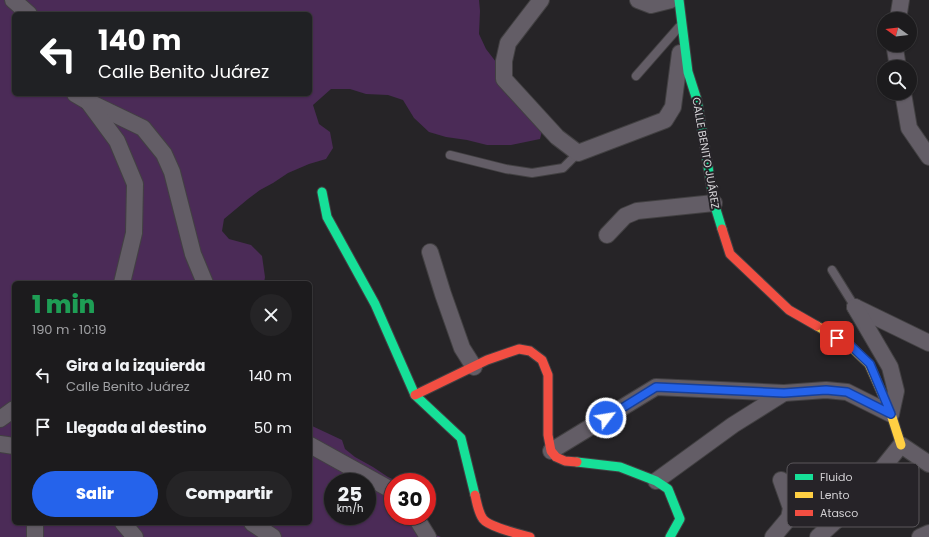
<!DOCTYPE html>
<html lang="es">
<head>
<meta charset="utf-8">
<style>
	body { margin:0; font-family:Poppins,sans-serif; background:#252426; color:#f1f3f6; height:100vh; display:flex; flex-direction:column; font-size:15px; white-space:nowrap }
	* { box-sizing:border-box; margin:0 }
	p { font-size:13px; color:#a0a1a4 }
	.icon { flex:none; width:22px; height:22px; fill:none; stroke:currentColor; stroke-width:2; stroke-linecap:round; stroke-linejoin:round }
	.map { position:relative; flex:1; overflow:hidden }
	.side { position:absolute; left:12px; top:281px; width:300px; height:244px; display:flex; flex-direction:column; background:#1c1b1d; border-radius:6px; box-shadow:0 1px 3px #0004,0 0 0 1px #3a393b }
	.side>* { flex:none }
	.top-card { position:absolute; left:12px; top:12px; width:300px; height:84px; border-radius:6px; box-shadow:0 1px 3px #0004,0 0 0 1px #3a393b; background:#202124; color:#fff; overflow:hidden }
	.needle { width:26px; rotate:285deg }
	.fabs { position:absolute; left:877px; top:12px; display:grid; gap:8px }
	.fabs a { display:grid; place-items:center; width:40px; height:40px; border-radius:50%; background:#1c1b1d; box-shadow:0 1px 3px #0004,0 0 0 1px #3a393b; font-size:20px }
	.speed { position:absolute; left:324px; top:473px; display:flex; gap:8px; font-size:20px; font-weight:700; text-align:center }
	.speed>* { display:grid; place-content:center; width:52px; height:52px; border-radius:50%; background:#1c1b1d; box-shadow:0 1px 3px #0004,0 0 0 1px #3a393b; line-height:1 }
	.speed small { font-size:10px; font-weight:400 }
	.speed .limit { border:6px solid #d22; background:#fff; color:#111 }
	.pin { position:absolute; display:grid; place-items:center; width:34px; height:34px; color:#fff; margin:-17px; border-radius:8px; box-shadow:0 2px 6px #0006 }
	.me { position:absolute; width:44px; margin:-22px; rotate:59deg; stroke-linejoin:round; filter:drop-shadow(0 0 3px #0008) }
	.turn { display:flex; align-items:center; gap:14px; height:84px; padding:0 20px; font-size:18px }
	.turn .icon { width:52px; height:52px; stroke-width:2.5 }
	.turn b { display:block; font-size:28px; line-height:34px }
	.round { display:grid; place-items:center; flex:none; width:42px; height:42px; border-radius:21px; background:#252426 }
	.head { display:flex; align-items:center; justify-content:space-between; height:68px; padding:0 20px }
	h1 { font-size:24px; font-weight:800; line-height:30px; color:#1e9e55 }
	.action { display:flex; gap:8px; margin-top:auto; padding:8px 20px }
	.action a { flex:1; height:46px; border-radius:24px; background:#2563eb; color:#fff; font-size:16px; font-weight:800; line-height:46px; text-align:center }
	.action a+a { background:#252426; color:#f1f3f6 }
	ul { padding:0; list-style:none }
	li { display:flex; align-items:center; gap:12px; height:52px; padding:0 20px }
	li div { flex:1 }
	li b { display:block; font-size:15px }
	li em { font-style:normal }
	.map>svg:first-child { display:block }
	.green { fill:#4b2b57; fill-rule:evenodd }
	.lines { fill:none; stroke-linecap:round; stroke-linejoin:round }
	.lane-casing { stroke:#424042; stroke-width:10 }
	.street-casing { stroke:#424042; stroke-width:18 }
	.fast-casing { stroke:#424042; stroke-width:11 }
	.slow-casing { stroke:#424042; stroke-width:11 }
	.jam-casing { stroke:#424042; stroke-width:11 }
	.lane { stroke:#635d66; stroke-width:8 }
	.street { stroke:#635d66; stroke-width:16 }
	.fast { stroke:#16e098; stroke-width:9 }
	.slow { stroke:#ffcf43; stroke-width:9 }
	.jam { stroke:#f24e42; stroke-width:9 }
	.route-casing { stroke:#184099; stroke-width:10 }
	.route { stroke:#2563eb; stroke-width:7 }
	.labels { text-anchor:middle; stroke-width:4; stroke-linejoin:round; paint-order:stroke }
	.street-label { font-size:11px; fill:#d2d0d3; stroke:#262328 }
	.key { fill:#262328; stroke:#5a575b; stroke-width:1 }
	.key-label { font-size:11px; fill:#d2d0d3 }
</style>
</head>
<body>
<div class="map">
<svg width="929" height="537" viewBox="0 0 929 537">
	<rect width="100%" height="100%" fill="#262427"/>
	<!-- green -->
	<path class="green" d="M 0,0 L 479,0 L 480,11 L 479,34 L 486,49 L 503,71 L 545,119 L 540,139 L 511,145 L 487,145 L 467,140 L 446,137 L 429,132 L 414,118 L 403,100 L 388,95 L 366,94 L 350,89 L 331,89 L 313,105 L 319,124 L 330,132 L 333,148 L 326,159 L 309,164 L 288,173 L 273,183 L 260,190 L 248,199 L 224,219 L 222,231 L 229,239 L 251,245 L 262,256 L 265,277 L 264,283 L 14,283 L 14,523 L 310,523 L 310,425 L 342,440 L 345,449 L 355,457 L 373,467 L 388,477 L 399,482 L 393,482 L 393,516 L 416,516 L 420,529 L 441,537 L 0,537 ZM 14,14 L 310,14 L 310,94 L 14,94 ZM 333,482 L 367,482 L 367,516 L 333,516 Z"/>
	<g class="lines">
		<defs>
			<g id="lane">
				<polyline points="636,76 679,27"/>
				<polyline points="450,155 506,169 532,173 563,168 578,153"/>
				<polyline points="832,270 855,307"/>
			</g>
			<g id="street">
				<polyline points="13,0 29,14"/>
				<polyline points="541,0 508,43 504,61 504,79 557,137 578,153 665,120 673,107 680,53"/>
				<polyline points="638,0 651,5 671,0"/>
				<polyline points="898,19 901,0"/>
				<polyline points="895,45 895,49 898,67"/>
				<polyline points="903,93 909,128 929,157"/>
				<polyline points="75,94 87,101 143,128 164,154 172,172 193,254 205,283"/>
				<polyline points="89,103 117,141 135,184 134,233 122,283"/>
				<polyline points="607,235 625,216 637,211 714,203"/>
				<polyline points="430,252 443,294 462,348 474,367"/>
				<polyline points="855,307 929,343"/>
				<polyline points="0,419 14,409"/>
				<polyline points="0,444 14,446"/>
				<polyline points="310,445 393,491"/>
				<polyline points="551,451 656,387 784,393 826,390 847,392 891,414 896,391 890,367 855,307"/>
				<polyline points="656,481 733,425 784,393"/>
				<polyline points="415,516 428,537"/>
				<polyline points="123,523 135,537"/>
				<polyline points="252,523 273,537"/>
				<polyline points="35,537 35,523"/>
				<polyline points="773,537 789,518 791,508 781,480"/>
				<polyline points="818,537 852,506 901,445 929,464"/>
				<polyline points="920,537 929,533"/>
			</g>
			<g id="fast">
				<polyline points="679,0 688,72 697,100 714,203 722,229"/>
				<polyline points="322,192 327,217 375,304 415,395 461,438 475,495"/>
				<polyline points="577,462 620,467 656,481 668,489 680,519 670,537"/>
			</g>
			<polyline id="slow" points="817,326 849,345 869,364 891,414 901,445"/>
			<g id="jam">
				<polyline points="722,229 730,254 789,310 817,326"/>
				<polyline points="415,395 487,360 519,349 530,351 542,360 548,375 548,435 551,451 556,457 565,461 577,462"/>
				<path d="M 475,495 C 477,503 478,512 483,519 C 489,527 519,534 530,537"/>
			</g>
		</defs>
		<!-- lane casing -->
		<use href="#lane" class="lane-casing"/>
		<!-- street casing -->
		<use href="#street" class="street-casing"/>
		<!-- fast casing -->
		<use href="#fast" class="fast-casing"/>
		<!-- slow casing -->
		<use href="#slow" class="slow-casing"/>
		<!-- jam casing -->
		<use href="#jam" class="jam-casing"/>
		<!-- lane -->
		<use href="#lane" class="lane"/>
		<!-- street -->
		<use href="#street" class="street"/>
		<!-- fast -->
		<use href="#fast" class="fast"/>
		<!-- slow -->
		<use href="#slow" class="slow"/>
		<!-- jam -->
		<use href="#jam" class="jam"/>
	</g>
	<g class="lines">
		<defs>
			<polyline id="route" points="606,418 656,387 784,393 826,390 847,392 891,414 870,364 849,344 837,338"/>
		</defs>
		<!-- route casing -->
		<use href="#route" class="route-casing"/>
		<!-- route -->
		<use href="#route" class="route"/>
	</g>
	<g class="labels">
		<!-- street labels -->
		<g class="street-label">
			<text transform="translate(706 153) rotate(80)" y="4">CALLE BENITO JUÁREZ</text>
		</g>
	</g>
	<!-- legend -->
	<rect x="787" y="463" width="132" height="64" rx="6" class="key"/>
	<rect x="795" y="474" width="18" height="6" fill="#16e098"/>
	<rect x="795" y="492" width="18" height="6" fill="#ffcf43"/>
	<rect x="795" y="510" width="18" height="6" fill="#f24e42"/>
	<g class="key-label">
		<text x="820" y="481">Fluido</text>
		<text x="820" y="499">Lento</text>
		<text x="820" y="517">Atasco</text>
	</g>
</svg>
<div class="fabs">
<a><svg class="needle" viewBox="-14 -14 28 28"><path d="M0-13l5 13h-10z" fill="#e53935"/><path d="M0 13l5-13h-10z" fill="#a0a1a4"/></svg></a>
<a><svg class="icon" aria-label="search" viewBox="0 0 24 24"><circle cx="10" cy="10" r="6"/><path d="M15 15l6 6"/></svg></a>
</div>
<div class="speed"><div>25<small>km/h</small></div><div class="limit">30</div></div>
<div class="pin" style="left:837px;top:338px;background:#d93025"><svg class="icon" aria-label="arrive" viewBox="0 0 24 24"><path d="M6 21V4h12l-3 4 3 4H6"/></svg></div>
<svg class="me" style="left:606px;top:418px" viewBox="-20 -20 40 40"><circle r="17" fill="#2563eb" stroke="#fff" stroke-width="3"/><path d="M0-11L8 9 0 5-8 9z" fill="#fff"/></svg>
<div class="top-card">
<div class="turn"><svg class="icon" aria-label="left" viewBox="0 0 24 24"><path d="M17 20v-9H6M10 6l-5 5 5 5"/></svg><div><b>140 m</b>Calle Benito Juárez</div></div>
</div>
<section class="side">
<div class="head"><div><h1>1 min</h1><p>190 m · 10:19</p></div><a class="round"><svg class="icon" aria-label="close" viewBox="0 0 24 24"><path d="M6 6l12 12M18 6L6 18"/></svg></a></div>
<ul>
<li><svg class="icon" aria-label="left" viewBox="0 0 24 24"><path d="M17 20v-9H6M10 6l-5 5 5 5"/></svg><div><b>Gira a la izquierda</b><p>Calle Benito Juárez</p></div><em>140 m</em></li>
<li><svg class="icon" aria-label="arrive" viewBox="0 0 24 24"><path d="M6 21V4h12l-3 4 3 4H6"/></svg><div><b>Llegada al destino</b></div><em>50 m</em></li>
</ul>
<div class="action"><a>Salir</a><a>Compartir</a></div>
</section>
</div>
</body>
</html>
